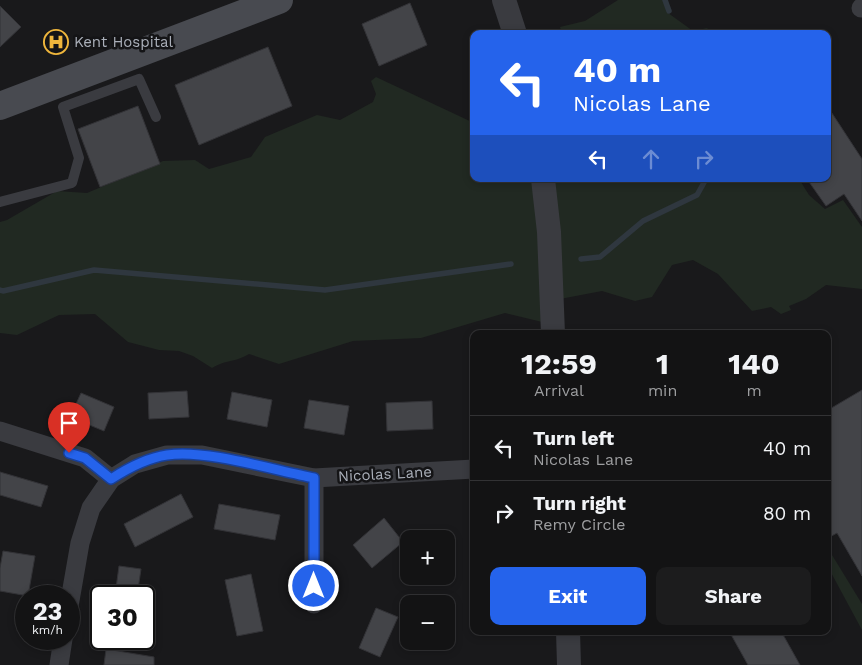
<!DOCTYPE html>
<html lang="en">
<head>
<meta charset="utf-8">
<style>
	body { margin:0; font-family:"Work Sans",sans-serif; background:#1c1c1d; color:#f1f3f6; height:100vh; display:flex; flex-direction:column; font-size:19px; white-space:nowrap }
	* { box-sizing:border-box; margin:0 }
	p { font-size:16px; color:#9d9ea0 }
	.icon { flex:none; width:28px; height:28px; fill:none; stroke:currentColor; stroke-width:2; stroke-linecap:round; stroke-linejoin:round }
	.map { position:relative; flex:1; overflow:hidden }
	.drawer { position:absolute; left:470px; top:330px; width:361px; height:305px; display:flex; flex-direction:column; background:#131314; border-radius:10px; box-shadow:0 2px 8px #0003,0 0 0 1px #323234 }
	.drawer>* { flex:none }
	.guide { position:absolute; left:470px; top:30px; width:361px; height:152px; border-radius:10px; box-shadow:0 2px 8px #0003,0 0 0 1px #323234; background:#2563eb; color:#fff; overflow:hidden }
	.controls { position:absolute; left:400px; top:530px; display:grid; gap:10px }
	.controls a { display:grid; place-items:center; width:55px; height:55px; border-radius:10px; background:#131314; box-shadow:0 2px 8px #0003,0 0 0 1px #323234; font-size:25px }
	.speed { position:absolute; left:15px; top:585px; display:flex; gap:10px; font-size:25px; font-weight:700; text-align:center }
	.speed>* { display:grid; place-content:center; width:65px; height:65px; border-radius:50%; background:#131314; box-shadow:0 2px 8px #0003,0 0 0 1px #323234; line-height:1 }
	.speed small { font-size:12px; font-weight:400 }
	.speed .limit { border:2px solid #111; border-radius:8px; background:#fff; color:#111 }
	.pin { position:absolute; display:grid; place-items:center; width:42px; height:42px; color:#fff; margin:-51px -21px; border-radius:50% 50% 50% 0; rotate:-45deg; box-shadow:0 0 5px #0007 }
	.pin .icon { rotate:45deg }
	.me { position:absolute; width:55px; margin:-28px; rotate:0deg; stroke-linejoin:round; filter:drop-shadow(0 0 4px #0008) }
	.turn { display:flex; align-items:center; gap:18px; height:105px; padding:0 20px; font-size:22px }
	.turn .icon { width:65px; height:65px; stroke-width:2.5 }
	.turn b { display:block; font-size:35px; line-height:42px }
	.lanes { display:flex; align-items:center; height:48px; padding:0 20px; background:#0003; justify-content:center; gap:25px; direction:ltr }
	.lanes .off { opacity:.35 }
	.eta { display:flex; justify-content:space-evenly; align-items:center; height:85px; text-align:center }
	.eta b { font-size:30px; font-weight:700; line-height:35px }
	.button { display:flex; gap:10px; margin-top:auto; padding:10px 20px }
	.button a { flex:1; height:58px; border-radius:10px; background:#2563eb; color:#fff; font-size:20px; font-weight:700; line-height:58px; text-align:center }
	.button a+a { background:#1c1c1d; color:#f1f3f6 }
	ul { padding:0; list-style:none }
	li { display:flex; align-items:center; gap:15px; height:65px; padding:0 20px; border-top:1px solid #323234 }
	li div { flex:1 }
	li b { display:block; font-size:19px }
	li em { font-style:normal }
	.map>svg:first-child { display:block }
	.green { fill:#212922 }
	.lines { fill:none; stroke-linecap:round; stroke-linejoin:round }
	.stream { stroke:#2f373f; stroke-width:5.5 }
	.building { fill:#434448; stroke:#333337 }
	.service { stroke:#3a3b40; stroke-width:10 }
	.minor { stroke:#3a3b40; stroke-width:19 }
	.tertiary { stroke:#3a3b40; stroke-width:24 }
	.secondary { stroke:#484a50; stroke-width:28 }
	.route-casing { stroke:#184099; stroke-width:12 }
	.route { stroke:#2563eb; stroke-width:9 }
	.labels { text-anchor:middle; stroke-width:5; stroke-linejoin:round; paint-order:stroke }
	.poi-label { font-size:15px; fill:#abb0ba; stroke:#141416; text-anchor:start }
	.street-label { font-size:15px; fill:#abb0ba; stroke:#141416 }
</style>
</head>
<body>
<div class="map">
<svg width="862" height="665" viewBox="0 0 862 665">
	<rect width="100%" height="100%" fill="#19191b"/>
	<!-- green -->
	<g class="green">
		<polygon points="618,0 664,0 668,13 693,31 707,28 713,34 562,34 560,27 585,21"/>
		<path d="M 376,77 L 474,123 L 474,179 L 799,179 L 809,195 L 825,209 L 843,200 L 862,227 L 862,289 L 826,285 L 806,299 L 789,306 L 791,310 L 781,314 L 771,307 L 752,311 L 718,274 L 693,260 L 672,265 L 652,297 L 635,301 L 602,291 L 560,299 L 559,326 L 505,313 L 421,338 L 353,341 L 279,364 L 249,354 C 234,363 227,359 212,368 L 193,356 L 179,351 L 159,350 L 128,342 L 95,314 L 59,315 L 17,335 L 0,333 L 0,222 L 7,220 L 57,191 L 87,193 L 163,161 L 195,160 L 209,169 L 251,157 L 265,137 L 317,115 L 340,120 L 373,102 L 376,94 L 371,81 Z"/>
		<polygon points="832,555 862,604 862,630 828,567 828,557"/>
	</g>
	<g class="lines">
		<!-- stream -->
		<g class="stream">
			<polyline points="665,0 669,11"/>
			<polyline points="581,259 600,257 643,221 697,195 706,179"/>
			<polyline points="0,290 3,291 94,270 325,290 511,264"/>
		</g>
	</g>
	<!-- building -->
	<g class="building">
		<polygon points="410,3 427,45 379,66 362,24"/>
		<polygon points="0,6 21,27 0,47"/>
		<polygon points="268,47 292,106 199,145 175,85"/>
		<polygon points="138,106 160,164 100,187 78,129"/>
		<polygon points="828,107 862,159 862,221 844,194 826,206 807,179 828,179"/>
		<polygon points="862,390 862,576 837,533 828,538 828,410"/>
		<polygon points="187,391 189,417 149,419 148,393"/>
		<polygon points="232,392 272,400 267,427 227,419"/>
		<polygon points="81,393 114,407 104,431 70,417"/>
		<polygon points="309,400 349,406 344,435 304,428"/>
		<polygon points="432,401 433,429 387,431 386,403"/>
		<polygon points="0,472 48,486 41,507 0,495"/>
		<polygon points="181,494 193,517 135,547 124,524"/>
		<polygon points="219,504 280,515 275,540 214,529"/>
		<polygon points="384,518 403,542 372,568 353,545"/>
		<polygon points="3,551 35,556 28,596 0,591 0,568"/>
		<polygon points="119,566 141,569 137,596 115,596"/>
		<polygon points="251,574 263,631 237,636 225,580"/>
		<polygon points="376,608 398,617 380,657 359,648"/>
		<polygon points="729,631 781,631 800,665 748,665"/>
		<polygon points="106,649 154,657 154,665 104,665"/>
	</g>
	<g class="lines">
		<!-- service -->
		<polyline class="service" points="0,202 72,183 79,158 63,107 139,79 156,117"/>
		<!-- minor -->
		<g class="minor">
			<polyline points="861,8 862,7"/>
			<polyline points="0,431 85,458 111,479"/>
			<polyline points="314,604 314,478"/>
			<polyline points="69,606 80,543 91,508 111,479 135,464 167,455 202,455 314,478 474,469"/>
			<polyline points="59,665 63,639"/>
		</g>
		<!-- tertiary -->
		<g class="tertiary">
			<polyline points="504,0 515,34"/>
			<polyline points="543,179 549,232 553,334"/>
			<polyline points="568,631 569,665"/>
		</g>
		<!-- secondary -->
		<polyline class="secondary" points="0,106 279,0"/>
	</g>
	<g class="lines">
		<defs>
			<path id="route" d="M 69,453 L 85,458 L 111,479 C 128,468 146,458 167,455 C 206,449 273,470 314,478 L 314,586"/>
		</defs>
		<!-- route casing -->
		<use href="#route" class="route-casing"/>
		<!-- route -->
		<use href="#route" class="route"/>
	</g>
	<!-- icons -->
	<defs>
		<symbol id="hospital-ring" viewBox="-11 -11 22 22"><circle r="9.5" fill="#141416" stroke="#efb63c" stroke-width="1.5"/><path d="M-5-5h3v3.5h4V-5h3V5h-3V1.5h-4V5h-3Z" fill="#efb63c"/></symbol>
	</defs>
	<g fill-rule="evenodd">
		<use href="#hospital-ring" x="42" y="28" width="28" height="28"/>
	</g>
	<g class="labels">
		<!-- poi labels -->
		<g class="poi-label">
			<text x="74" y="47">Kent Hospital</text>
		</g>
		<!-- street labels -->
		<g class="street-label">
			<text transform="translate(385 474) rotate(-3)" y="5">Nicolas Lane</text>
		</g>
	</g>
</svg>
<div class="controls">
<a>+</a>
<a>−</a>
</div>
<div class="speed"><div>23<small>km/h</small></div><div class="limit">30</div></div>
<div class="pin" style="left:69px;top:453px;background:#d93025"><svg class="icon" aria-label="arrive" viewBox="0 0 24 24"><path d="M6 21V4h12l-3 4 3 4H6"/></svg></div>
<svg class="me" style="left:314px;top:586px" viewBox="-20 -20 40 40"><circle r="17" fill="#2563eb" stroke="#fff" stroke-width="3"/><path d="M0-11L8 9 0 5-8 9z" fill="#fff"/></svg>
<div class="guide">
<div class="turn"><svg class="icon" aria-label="left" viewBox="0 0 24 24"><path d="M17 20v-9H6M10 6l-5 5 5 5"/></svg><div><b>40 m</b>Nicolas Lane</div></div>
<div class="lanes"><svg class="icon" aria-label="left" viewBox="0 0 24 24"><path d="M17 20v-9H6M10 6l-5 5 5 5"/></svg><svg class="icon off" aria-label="ahead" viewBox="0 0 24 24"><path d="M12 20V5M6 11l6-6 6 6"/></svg><svg class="icon off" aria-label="right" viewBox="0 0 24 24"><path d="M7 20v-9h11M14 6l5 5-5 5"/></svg></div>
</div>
<section class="drawer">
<div class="eta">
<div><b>12:59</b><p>Arrival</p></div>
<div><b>1</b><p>min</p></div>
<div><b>140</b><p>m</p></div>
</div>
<ul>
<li><svg class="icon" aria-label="left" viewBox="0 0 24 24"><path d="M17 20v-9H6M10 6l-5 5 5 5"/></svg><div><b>Turn left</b><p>Nicolas Lane</p></div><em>40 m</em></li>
<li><svg class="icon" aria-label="right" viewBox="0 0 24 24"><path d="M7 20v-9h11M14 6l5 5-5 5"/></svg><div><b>Turn right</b><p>Remy Circle</p></div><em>80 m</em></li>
</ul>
<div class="button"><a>Exit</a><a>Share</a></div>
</section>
</div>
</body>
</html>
